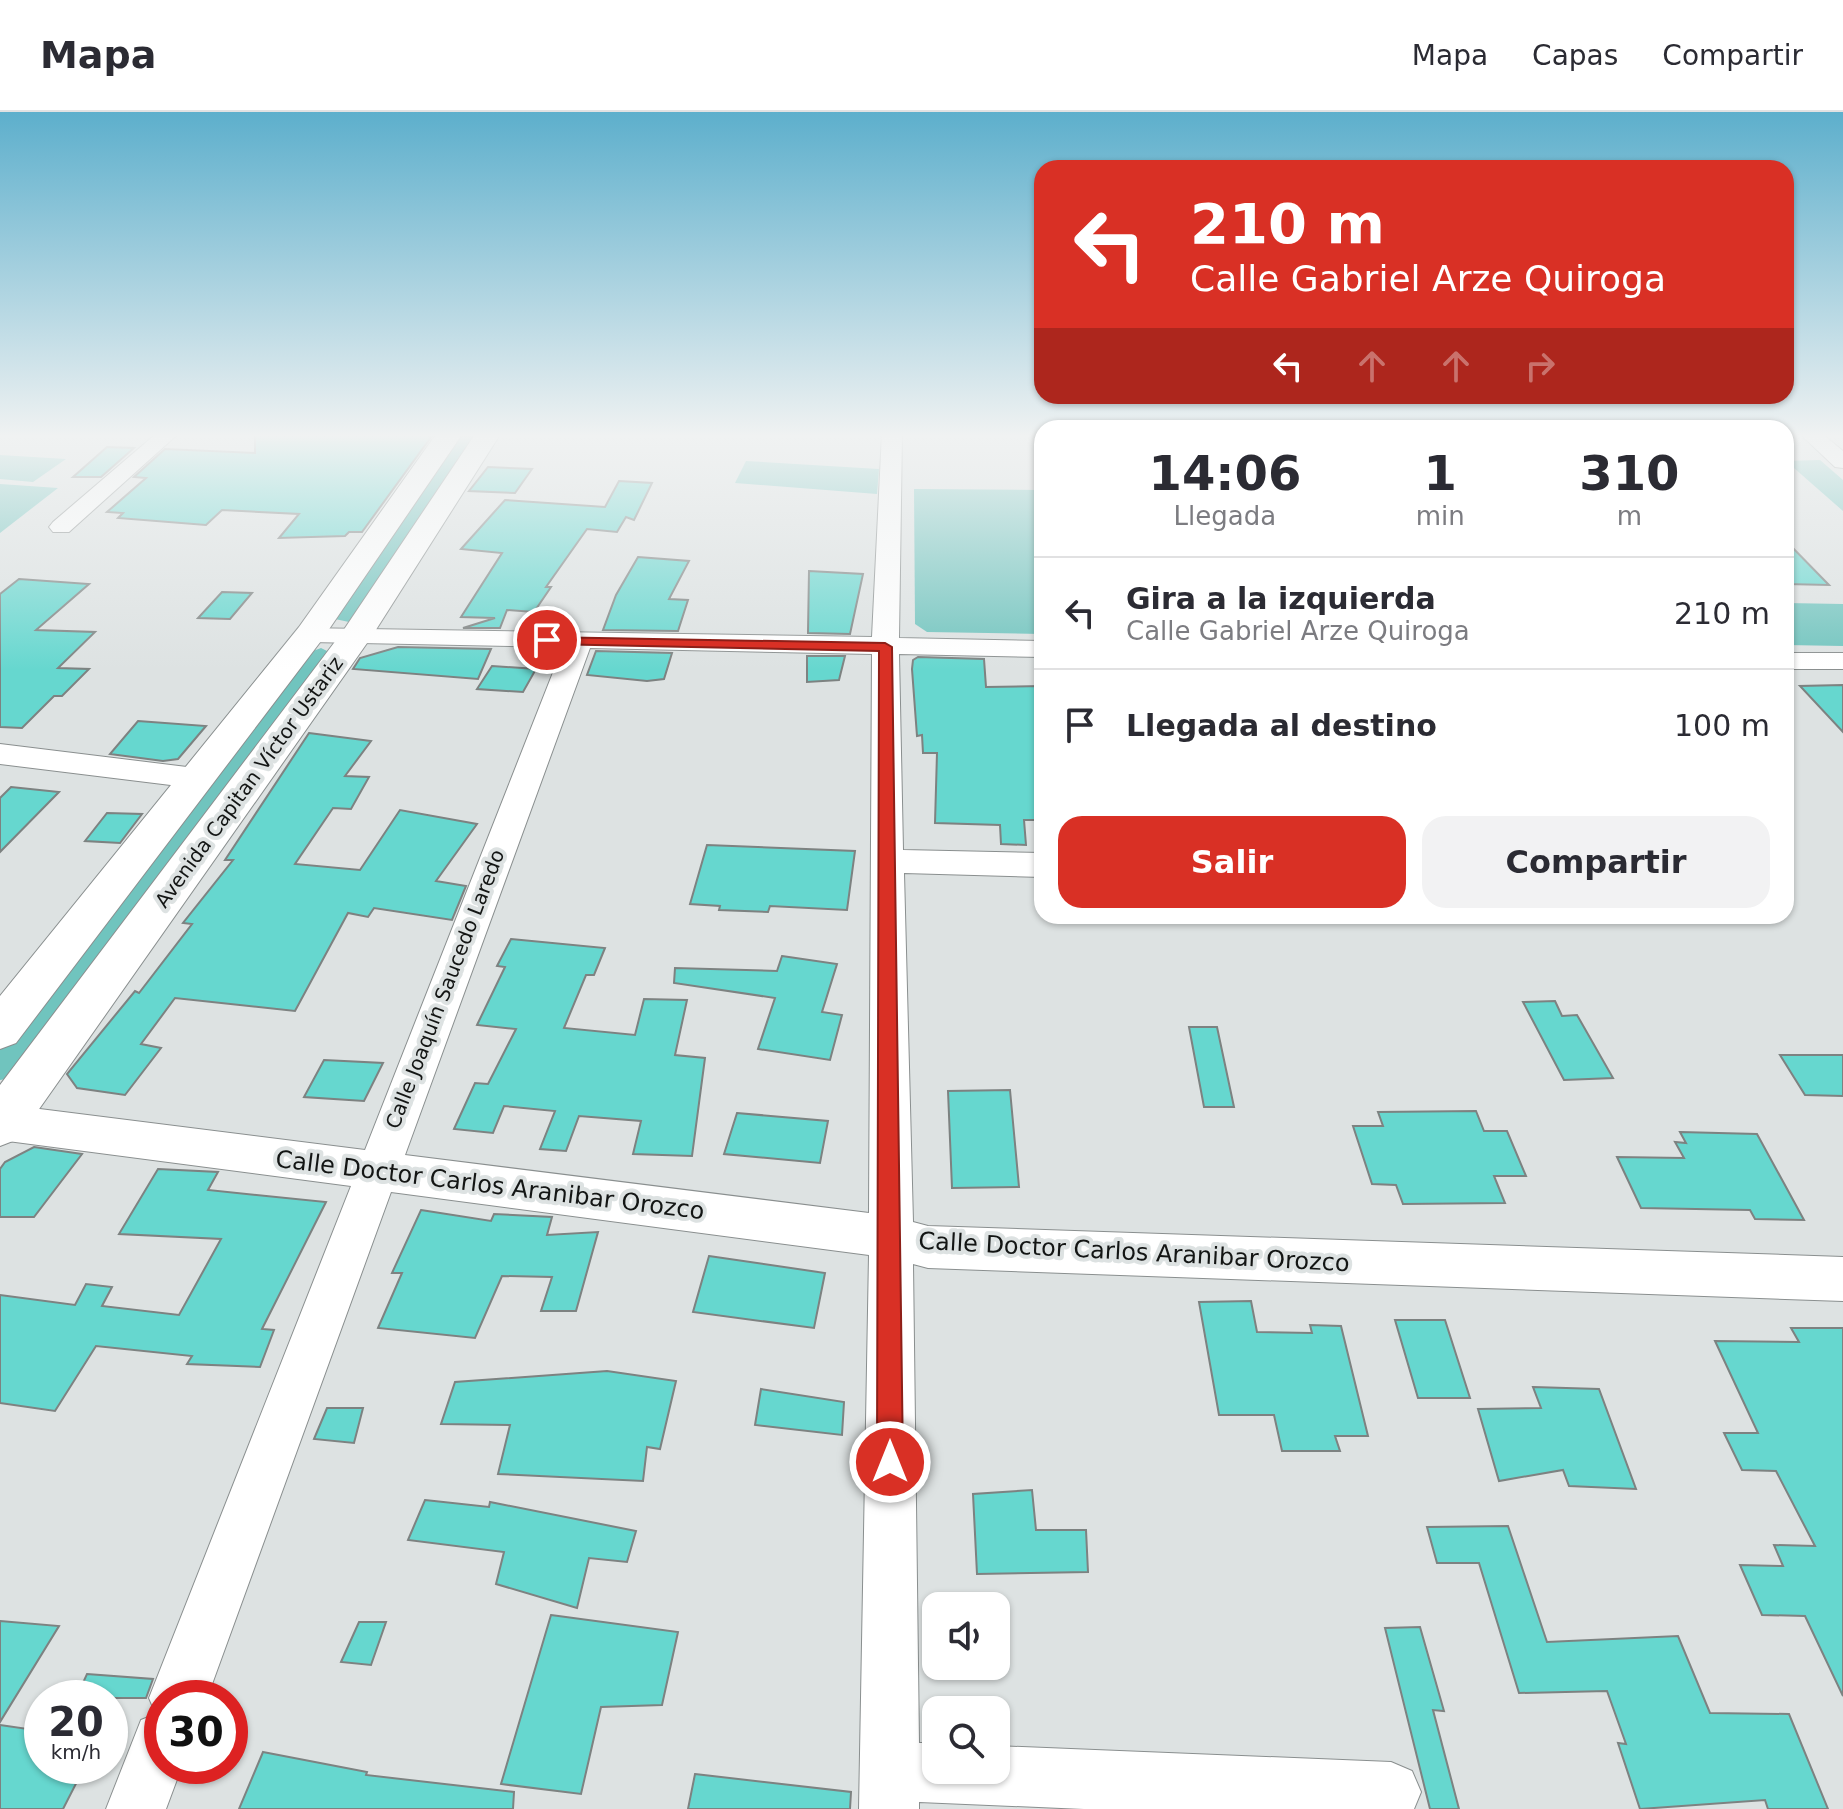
<!DOCTYPE html>
<html lang="es">
<head>
<meta charset="utf-8">
<style>
	body { margin:0; font-family:"DejaVu Sans",sans-serif; background:#f2f2f3; color:#2b2b33; height:100vh; display:flex; flex-direction:column; font-size:30px; white-space:nowrap }
	* { box-sizing:border-box; margin:0 }
	p { font-size:26px; color:#7c7c81 }
	.icon { flex:none; width:44px; height:44px; fill:none; stroke:currentColor; stroke-width:2; stroke-linecap:round; stroke-linejoin:round }
	.map { position:relative; flex:1; overflow:hidden }
	.sheet { position:absolute; left:1034px; top:308px; width:760px; height:504px; display:flex; flex-direction:column; background:#fff; border-radius:24px; box-shadow:0 2px 6px #0004 }
	.sheet>* { flex:none }
	.hud { position:absolute; left:1034px; top:48px; width:760px; height:244px; border-radius:24px; box-shadow:0 2px 6px #0004; background:#d93025; color:#fff; overflow:hidden }
	.fabs { position:absolute; left:922px; top:1480px; display:grid; gap:16px }
	.fabs a { display:grid; place-items:center; width:88px; height:88px; border-radius:16px; background:#fff; box-shadow:0 2px 6px #0004; font-size:40px }
	.speed { position:absolute; left:24px; top:1568px; display:flex; gap:16px; font-size:40px; font-weight:700; text-align:center }
	.speed>* { display:grid; place-content:center; width:104px; height:104px; border-radius:50%; background:#fff; box-shadow:0 2px 6px #0004; line-height:1 }
	.speed small { font-size:20px; font-weight:400 }
	.speed .limit { border:12px solid #d22; background:#fff; color:#111 }
	.pin { position:absolute; display:grid; place-items:center; width:68px; height:68px; color:#fff; margin:-34px; border:4px solid #fff; border-radius:50%; box-shadow:0 2px 8px #0007 }
	.me { position:absolute; width:88px; margin:-44px; rotate:0deg; stroke-linejoin:round; filter:drop-shadow(0 0 6px #0008) }
	.turn { display:flex; align-items:center; gap:28px; height:168px; padding:0 24px; font-size:36px }
	.turn .icon { width:104px; height:104px; stroke-width:2.5 }
	.turn b { display:block; font-size:56px; line-height:68px }
	.lanes { display:flex; align-items:center; height:76px; padding:0 24px; background:#0003; justify-content:center; gap:40px; direction:ltr }
	.lanes .off { opacity:.35 }
	.eta { display:flex; justify-content:space-evenly; align-items:center; height:136px; text-align:center }
	.eta b { font-size:48px; font-weight:800; line-height:56px }
	.primary-button { display:flex; gap:16px; margin-top:auto; padding:16px 24px }
	.primary-button a { flex:1; height:92px; border-radius:24px; background:#d93025; color:#fff; font-size:32px; font-weight:800; line-height:92px; text-align:center }
	.primary-button a+a { background:#f2f2f3; color:#2b2b33 }
	ul { padding:0; list-style:none }
	li { display:flex; align-items:center; gap:24px; height:112px; padding:0 24px; border-top:2px solid #e1e1e2 }
	li div { flex:1 }
	li b { display:block; font-size:30px }
	li em { font-style:normal }
	header { display:flex; align-items:center; gap:48px; box-sizing:border-box; height:112px; padding:0 40px; background:#fff; border-bottom:2px solid #e1e1e2 }
	header strong { font-size:38px }
	nav { display:flex; gap:44px; margin-inline-start:auto; font-size:28px }
	.map>svg:first-child { display:block }
	.green { fill:#70c4be }
	.building { fill:#66d7cf; stroke:#7d8281; stroke-width:2 }
	.lines { fill:none; stroke-linecap:round; stroke-linejoin:round }
	.minor-casing { stroke:#8a8f8f; stroke-width:2 }
	.major-casing { stroke:#8a8f8f; stroke-width:2 }
	.minor { fill:#fff; fill-rule:evenodd }
	.major { fill:#fff; fill-rule:evenodd }
	.route { fill:#d93025; stroke:#8d1f18; stroke-width:2 }
	.labels { text-anchor:middle; stroke-width:8; stroke-linejoin:round; paint-order:stroke }
	.street-label { font-size:20px; fill:#131514; stroke:#dde2e2 }
	.near-street-label { font-size:24px; fill:#131514; stroke:#dde2e2 }
</style>
</head>
<body>
<header>
<strong>Mapa</strong>
<nav><a>Mapa</a><a>Capas</a><a>Compartir</a></nav>
</header>
<div class="map">
<svg width="1843" height="1697" viewBox="0 0 1843 1697">
	<rect width="100%" height="100%" fill="#dde2e2"/>
	<!-- green -->
	<g class="green">
		<polygon points="460,321 476,321 358,505 349,510 335,507"/>
		<polygon points="0,343 66,347 33,370 0,367"/>
		<polygon points="1820,348 1843,368 1843,399 1786,349"/>
		<polygon points="746,349 879,357 877,382 735,371"/>
		<polygon points="0,372 58,376 0,421"/>
		<polygon points="914,377 1042,378 1042,522 927,520 915,512"/>
		<polygon points="1786,491 1843,492 1843,534 1786,533"/>
		<polygon points="321,536 327,539 327,544 6,967 0,968 0,938 305,542"/>
	</g>
	<!-- building -->
	<g class="building">
		<polygon points="255,321 434,321 362,420 349,420 345,424 279,426 299,402 222,398 206,413 118,406 123,401 107,400 146,366 134,365 165,337 255,341"/>
		<polygon points="107,335 134,336 101,365 73,365"/>
		<polygon points="488,355 532,357 515,381 469,379"/>
		<polygon points="619,369 652,371 634,408 626,405 617,420 587,417 546,475 551,475 534,500 507,498 500,516 463,516 495,506 461,505 502,441 461,437 505,388 605,395"/>
		<polygon points="1786,429 1829,473 1786,472"/>
		<polygon points="638,445 689,449 669,487 688,488 678,519 603,518 616,483"/>
		<polygon points="809,459 863,462 850,522 808,521"/>
		<polygon points="19,467 89,472 36,518 95,520 58,556 89,557 62,584 54,584 22,616 0,615 0,482"/>
		<polygon points="222,480 252,481 230,507 198,506"/>
		<polygon points="398,535 491,537 478,567 353,557 360,546"/>
		<polygon points="596,539 672,541 664,567 647,569 587,563"/>
		<polygon points="807,544 845,544 839,568 807,570"/>
		<polygon points="918,545 984,547 986,575 1042,574 1042,708 1024,708 1026,733 1001,732 1000,713 935,711 937,641 923,641 922,623 917,624 912,557 913,548"/>
		<polygon points="492,554 536,557 523,580 477,577"/>
		<polygon points="1843,573 1843,620 1800,574"/>
		<polygon points="138,609 206,614 178,647 163,649 110,642"/>
		<polygon points="309,621 371,629 345,664 369,665 351,697 333,696 295,752 360,758 400,698 477,712 436,769 466,774 452,808 374,796 368,805 348,801 295,899 175,886 141,932 161,936 125,983 77,976 67,962 135,879 139,881 192,812 183,811 233,748 225,748"/>
		<polygon points="11,675 59,680 0,740 0,686"/>
		<polygon points="107,701 142,702 120,731 85,729"/>
		<polygon points="707,733 855,739 847,798 770,794 768,800 719,798 720,794 690,792"/>
		<polygon points="511,827 605,836 594,863 586,863 564,916 635,923 644,887 687,888 675,943 705,946 692,1044 633,1042 641,1009 579,1004 566,1039 540,1037 555,999 504,994 493,1021 454,1017 475,971 488,972 516,917 477,913 505,855 497,854"/>
		<polygon points="782,844 837,852 822,900 842,903 830,948 758,937 775,886 674,871 675,856 777,859"/>
		<polygon points="1555,889 1562,904 1577,903 1613,966 1564,968 1523,890"/>
		<polygon points="1189,915 1217,915 1234,995 1204,995"/>
		<polygon points="1780,943 1843,943 1843,984 1805,983"/>
		<polygon points="324,948 383,951 364,989 304,985"/>
		<polygon points="1010,978 1019,1075 952,1076 948,979"/>
		<polygon points="1476,999 1484,1019 1507,1019 1526,1064 1494,1064 1505,1091 1403,1092 1396,1073 1372,1072 1353,1014 1383,1014 1378,1000"/>
		<polygon points="737,1001 828,1009 820,1051 724,1042"/>
		<polygon points="1680,1020 1757,1022 1804,1108 1755,1107 1750,1098 1641,1096 1617,1045 1684,1046 1675,1030 1686,1031"/>
		<polygon points="34,1035 82,1042 34,1105 0,1105 0,1057 5,1050"/>
		<polygon points="158,1057 218,1060 208,1078 326,1090 262,1217 274,1218 260,1255 187,1252 192,1244 96,1234 55,1299 0,1291 0,1183 75,1193 86,1172 112,1175 102,1194 179,1203 221,1127 119,1122"/>
		<polygon points="421,1098 491,1109 494,1102 552,1105 547,1123 598,1120 576,1199 541,1199 552,1165 502,1164 475,1226 378,1216 402,1161 392,1161"/>
		<polygon points="709,1144 825,1161 814,1216 693,1200"/>
		<polygon points="1251,1189 1257,1220 1312,1221 1310,1213 1341,1214 1368,1324 1335,1324 1340,1339 1282,1339 1274,1303 1219,1303 1199,1190"/>
		<polygon points="1395,1208 1445,1208 1470,1286 1418,1286"/>
		<polygon points="1791,1216 1843,1216 1843,1584 1805,1504 1762,1503 1740,1453 1783,1454 1774,1433 1815,1434 1776,1359 1742,1358 1724,1321 1758,1321 1715,1229 1799,1230"/>
		<polygon points="607,1259 676,1269 660,1337 647,1335 643,1369 498,1362 510,1313 441,1312 455,1270"/>
		<polygon points="1533,1275 1599,1277 1636,1377 1569,1374 1563,1358 1499,1369 1478,1297 1541,1296"/>
		<polygon points="761,1277 844,1290 842,1323 755,1313"/>
		<polygon points="327,1296 363,1296 354,1331 314,1327"/>
		<polygon points="1032,1378 1036,1418 1086,1418 1088,1460 977,1462 973,1382"/>
		<polygon points="425,1388 489,1395 490,1390 636,1419 627,1450 589,1446 577,1496 496,1472 504,1440 408,1428"/>
		<polygon points="1508,1414 1547,1530 1678,1524 1710,1601 1789,1602 1828,1697 1768,1697 1765,1688 1640,1697 1618,1631 1626,1632 1607,1579 1519,1581 1479,1451 1437,1451 1427,1415"/>
		<polygon points="551,1503 678,1520 662,1593 601,1595 581,1682 501,1672"/>
		<polygon points="0,1509 59,1514 0,1610"/>
		<polygon points="359,1510 386,1510 371,1553 341,1550"/>
		<polygon points="1420,1515 1444,1599 1433,1598 1459,1697 1430,1697 1385,1516"/>
		<polygon points="87,1562 153,1567 146,1586 76,1586"/>
		<polygon points="0,1613 42,1619 42,1654 85,1654 63,1697 0,1697"/>
		<polygon points="263,1640 367,1660 366,1663 514,1680 513,1697 239,1697"/>
		<polygon points="695,1662 851,1680 850,1697 688,1697"/>
	</g>
	<g class="lines">
		<defs>
			<g id="minor">
				<polygon points="157,321 179,321 69,420 53,420 49,415 53,410"/>
				<path d="M 882,321 L 902,321 L 899,526 L 1042,529 L 1042,545 L 899,542 L 903,738 L 1042,741 L 1042,765 L 904,761 L 913,1110 L 928,1114 L 1843,1145 L 1843,1189 L 928,1156 L 913,1152 L 919,1631 L 936,1631 L 936,1658 L 996,1658 L 996,1634 L 1391,1650 L 1412,1659 L 1421,1680 L 1414,1697 L 1084,1697 L 919,1690 L 919,1697 L 859,1697 L 869,1143 L 391,1080 L 207,1586 L 162,1586 L 162,1654 L 182,1654 L 166,1697 L 106,1697 L 141,1608 L 156,1602 L 149,1586 L 351,1074 L 0,1028 L 0,992 L 365,1038 L 563,535 L 310,530 L 301,528 L 297,522 L 301,516 L 872,525 ZM 590,536 L 872,542 L 869,1101 L 405,1043 Z"/>
				<polygon points="1799,321 1821,321 1843,339 1843,356 1835,355"/>
				<rect x="1786" y="541" width="57" height="16"/>
				<polygon points="0,632 195,656 206,659 210,666 206,673 195,676 0,652"/>
			</g>
			<g id="major">
				<polygon points="437,321 463,321 321,529 16,931 0,937 0,884 299,515"/>
				<polygon points="476,321 501,321 372,524 18,1027 0,1034 0,973 343,519"/>
			</g>
		</defs>
		<!-- minor casing -->
		<use href="#minor" class="minor-casing"/>
		<!-- major casing -->
		<use href="#major" class="major-casing"/>
		<!-- minor -->
		<use href="#minor" class="minor"/>
		<!-- major -->
		<use href="#major" class="major"/>
	</g>
	<!-- sky -->
	<linearGradient id="sky" x2="0" y2="1"><stop stop-color="#5dafcc"/><stop offset="0.58" stop-color="#f0f2f2"/><stop offset="1" stop-color="#f0f2f2" stop-opacity="0"/></linearGradient>
	<rect width="1843" height="558" fill="url(#sky)"/>
	<!-- route -->
	<polygon class="route" points="543,525 885,531 892,535 903,1350 899,1359 890,1363 881,1359 877,1350 879,539 547,532 541,528"/>
	<g class="labels">
		<!-- street labels -->
		<g class="street-label">
			<text transform="translate(249 670) rotate(-54)" y="7">Avenida Capitan Víctor Ustariz</text>
			<text transform="translate(445 877) rotate(-69)" y="7">Calle Joaquín Saucedo Laredo</text>
		</g>
		<!-- near-street labels -->
		<g class="near-street-label">
			<text transform="translate(490 1073) rotate(7)" y="8">Calle Doctor Carlos Aranibar Orozco</text>
			<text transform="translate(1134 1140) rotate(3)" y="8">Calle Doctor Carlos Aranibar Orozco</text>
		</g>
	</g>
</svg>
<div class="fabs">
<a><svg class="icon" aria-label="sound" viewBox="0 0 24 24"><path d="M4 9h4l5-4v14l-5-4H4zM17 9q2 3 0 6"/></svg></a>
<a><svg class="icon" aria-label="search" viewBox="0 0 24 24"><circle cx="10" cy="10" r="6"/><path d="M15 15l6 6"/></svg></a>
</div>
<div class="speed"><div>20<small>km/h</small></div><div class="limit">30</div></div>
<div class="pin" style="left:547px;top:528px;background:#d93025"><svg class="icon" aria-label="arrive" viewBox="0 0 24 24"><path d="M6 21V4h12l-3 4 3 4H6"/></svg></div>
<svg class="me" style="left:890px;top:1350px" viewBox="-20 -20 40 40"><circle r="17" fill="#d93025" stroke="#fff" stroke-width="3"/><path d="M0-11L8 9 0 5-8 9z" fill="#fff"/></svg>
<div class="hud">
<div class="turn"><svg class="icon" aria-label="left" viewBox="0 0 24 24"><path d="M17 20v-9H6M10 6l-5 5 5 5"/></svg><div><b>210 m</b>Calle Gabriel Arze Quiroga</div></div>
<div class="lanes"><svg class="icon" aria-label="left" viewBox="0 0 24 24"><path d="M17 20v-9H6M10 6l-5 5 5 5"/></svg><svg class="icon off" aria-label="ahead" viewBox="0 0 24 24"><path d="M12 20V5M6 11l6-6 6 6"/></svg><svg class="icon off" aria-label="ahead" viewBox="0 0 24 24"><path d="M12 20V5M6 11l6-6 6 6"/></svg><svg class="icon off" aria-label="right" viewBox="0 0 24 24"><path d="M7 20v-9h11M14 6l5 5-5 5"/></svg></div>
</div>
<section class="sheet">
<div class="eta">
<div><b>14:06</b><p>Llegada</p></div>
<div><b>1</b><p>min</p></div>
<div><b>310</b><p>m</p></div>
</div>
<ul>
<li><svg class="icon" aria-label="left" viewBox="0 0 24 24"><path d="M17 20v-9H6M10 6l-5 5 5 5"/></svg><div><b>Gira a la izquierda</b><p>Calle Gabriel Arze Quiroga</p></div><em>210 m</em></li>
<li><svg class="icon" aria-label="arrive" viewBox="0 0 24 24"><path d="M6 21V4h12l-3 4 3 4H6"/></svg><div><b>Llegada al destino</b></div><em>100 m</em></li>
</ul>
<div class="primary-button"><a>Salir</a><a>Compartir</a></div>
</section>
</div>
</body>
</html>
